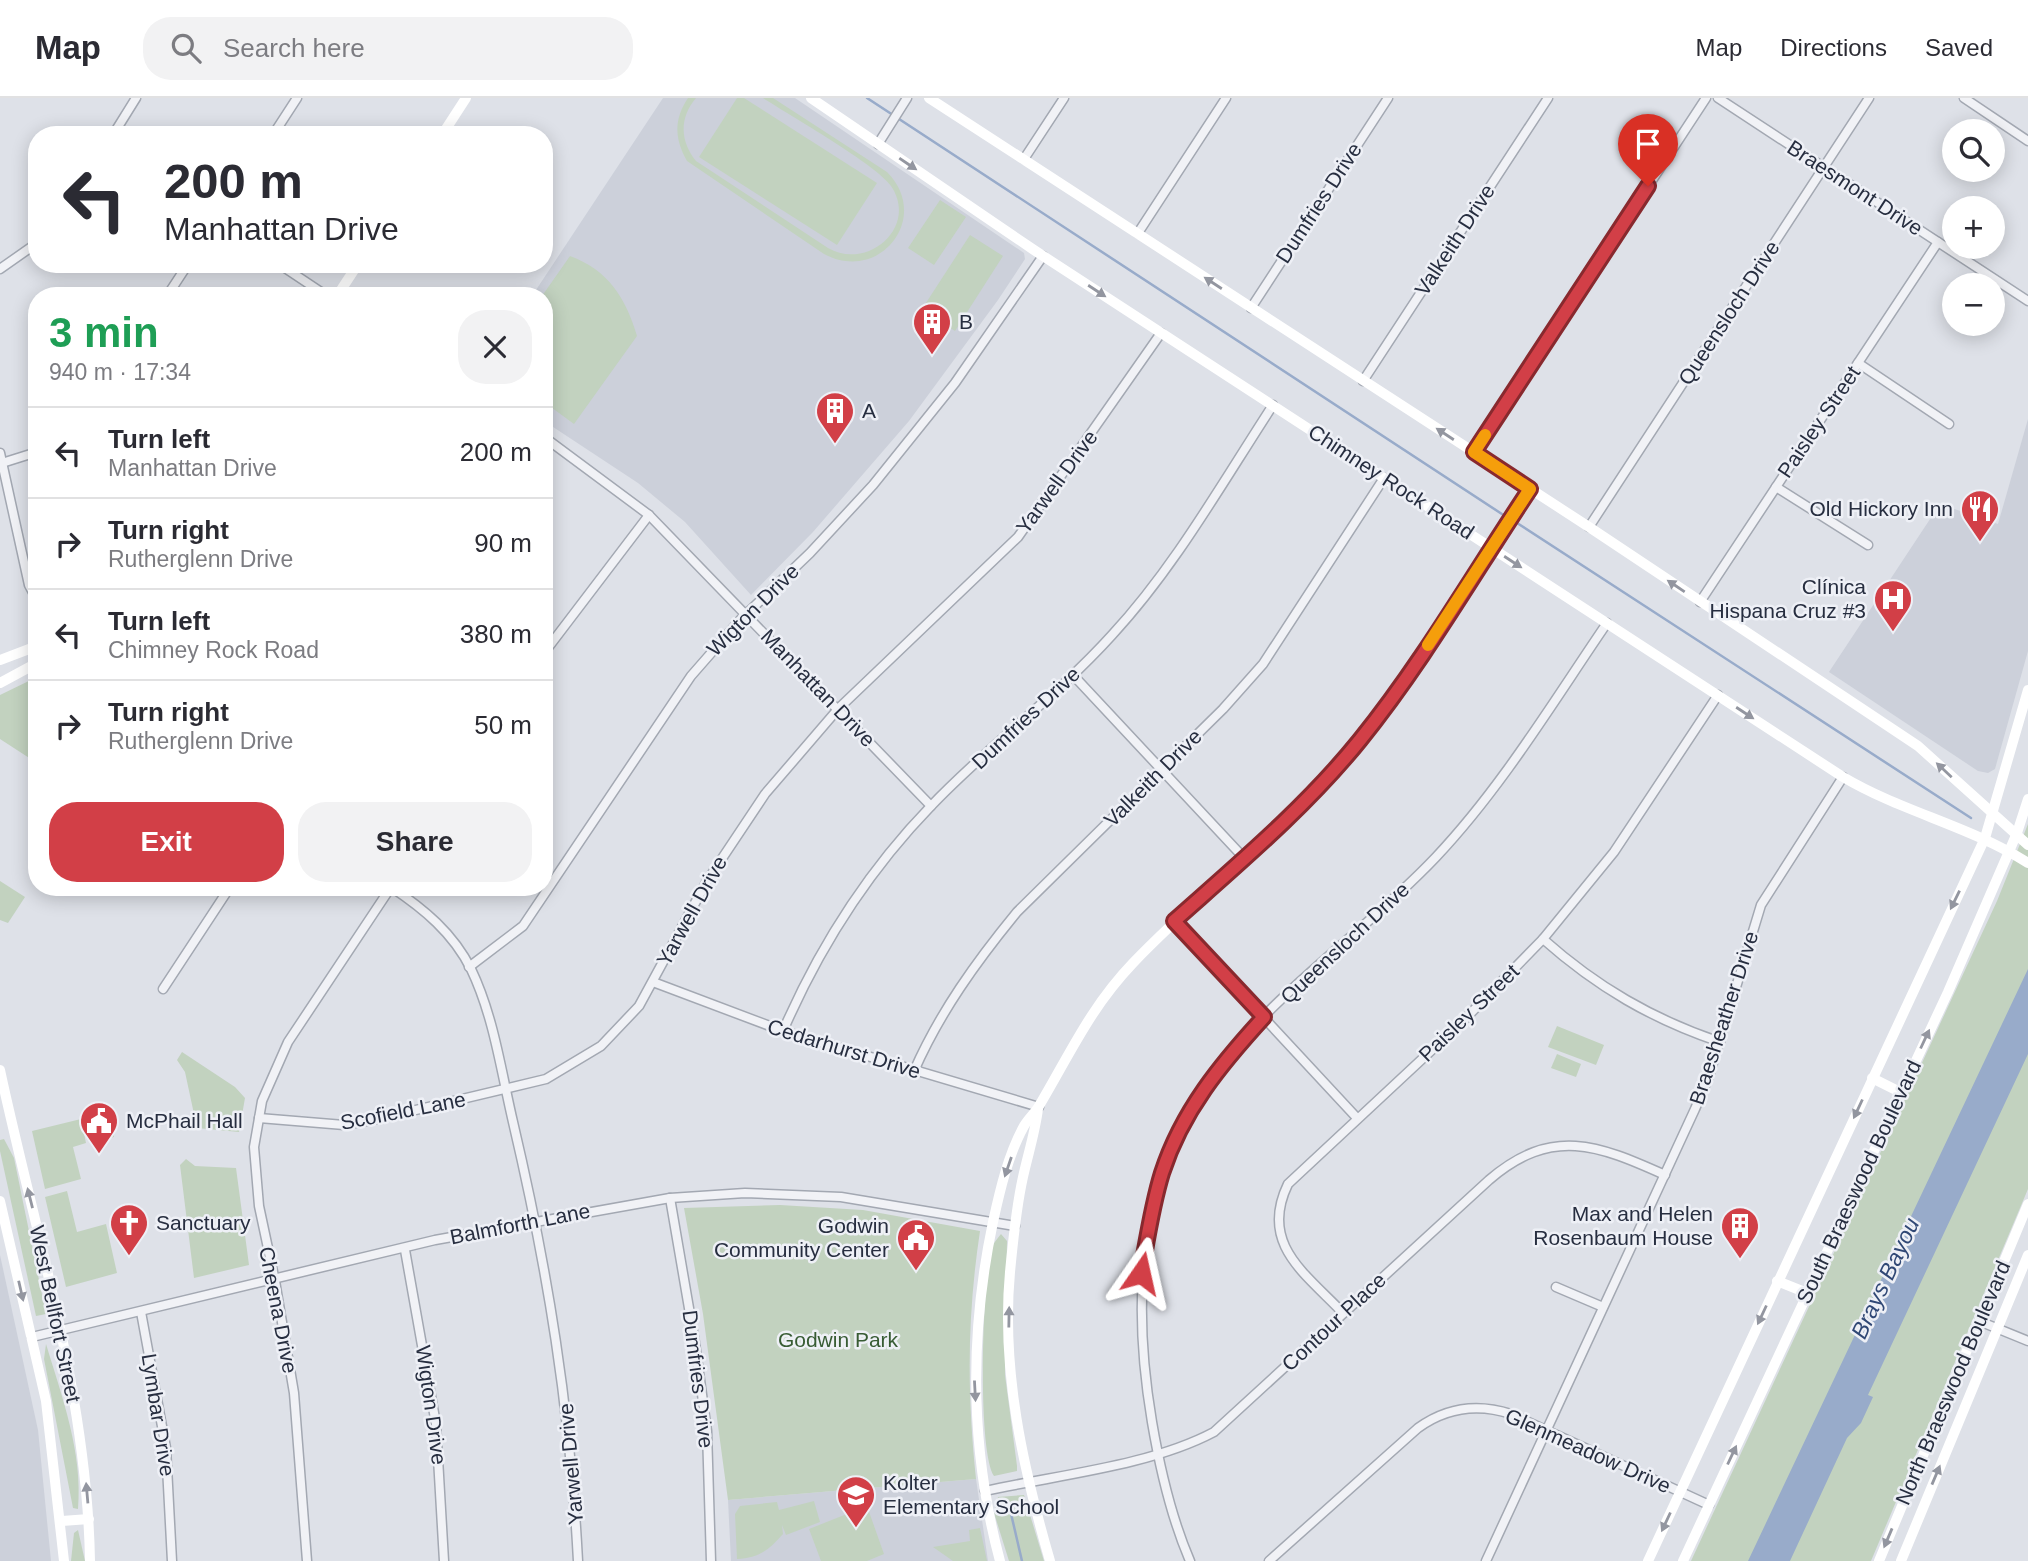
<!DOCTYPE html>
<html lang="en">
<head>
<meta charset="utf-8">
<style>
	body { margin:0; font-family:Arial,sans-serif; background:#f2f2f3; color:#2b2b33; height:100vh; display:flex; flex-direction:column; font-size:26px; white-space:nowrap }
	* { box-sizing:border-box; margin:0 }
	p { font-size:23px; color:#7c7c81 }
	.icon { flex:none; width:38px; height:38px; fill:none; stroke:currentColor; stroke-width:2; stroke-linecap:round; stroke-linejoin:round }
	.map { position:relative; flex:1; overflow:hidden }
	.drawer { position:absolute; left:28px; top:189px; width:525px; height:609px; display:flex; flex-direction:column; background:#fff; border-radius:28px; box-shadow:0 4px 18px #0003 }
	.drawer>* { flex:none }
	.banner { position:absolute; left:28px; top:28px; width:525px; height:147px; border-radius:28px; box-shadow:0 4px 18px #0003; background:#fff; color:#2b2b33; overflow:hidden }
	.tools { position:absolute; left:1942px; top:21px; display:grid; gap:14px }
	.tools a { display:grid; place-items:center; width:63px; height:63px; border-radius:50%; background:#fff; box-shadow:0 4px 18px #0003; font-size:35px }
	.pin { position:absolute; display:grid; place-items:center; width:60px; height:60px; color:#fff; margin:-72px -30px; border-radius:50% 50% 50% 0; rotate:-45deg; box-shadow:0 0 7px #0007 }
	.pin .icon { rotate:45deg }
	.me { position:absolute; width:77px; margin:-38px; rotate:11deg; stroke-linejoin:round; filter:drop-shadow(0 0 5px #0008) }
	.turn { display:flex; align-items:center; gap:24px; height:147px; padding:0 21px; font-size:32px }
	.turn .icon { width:91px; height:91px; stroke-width:2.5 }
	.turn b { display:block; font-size:49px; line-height:60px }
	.round { display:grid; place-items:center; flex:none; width:74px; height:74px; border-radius:28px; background:#f2f2f3 }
	.summary { display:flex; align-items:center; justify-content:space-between; height:119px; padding:0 21px }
	h1 { font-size:42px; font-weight:700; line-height:52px; color:#1e9e55 }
	.action { display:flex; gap:14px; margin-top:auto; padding:14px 21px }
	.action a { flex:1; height:80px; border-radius:28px; background:#d23f47; color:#fff; font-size:28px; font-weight:700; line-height:80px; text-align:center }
	.action a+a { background:#f2f2f3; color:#2b2b33 }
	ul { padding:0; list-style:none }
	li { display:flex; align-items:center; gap:21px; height:91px; padding:0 21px; border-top:2px solid #e1e1e2 }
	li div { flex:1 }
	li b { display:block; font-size:26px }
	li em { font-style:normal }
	header { display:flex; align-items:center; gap:42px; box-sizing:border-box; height:98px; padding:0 35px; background:#fff; border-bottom:2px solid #e1e1e2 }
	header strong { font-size:33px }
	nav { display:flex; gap:38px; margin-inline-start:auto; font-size:24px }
	.search { width:490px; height:63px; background:#f2f2f3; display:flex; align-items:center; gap:18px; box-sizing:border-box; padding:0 24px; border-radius:28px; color:#7c7c81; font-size:26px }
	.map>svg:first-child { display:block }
	.built { fill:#ccd0da }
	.green { fill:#c2d2bf }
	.water { fill:#98abca }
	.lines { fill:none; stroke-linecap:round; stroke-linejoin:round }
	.stream { stroke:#98abca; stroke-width:2.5 }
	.street-casing { stroke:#a3a8b2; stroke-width:11 }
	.street { stroke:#f1f2f6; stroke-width:8 }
	.secondary { stroke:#fff; stroke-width:10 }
	.oneway { fill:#9396a0 }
	.route-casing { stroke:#88292e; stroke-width:18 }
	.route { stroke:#d23f47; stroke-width:12 }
	.slow { stroke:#f59e0b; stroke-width:12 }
	.labels { text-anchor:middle; stroke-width:5; stroke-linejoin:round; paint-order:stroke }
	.street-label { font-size:21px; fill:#272e40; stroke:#eef0f6 }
	.poi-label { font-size:21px; fill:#272e40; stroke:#eef0f6; text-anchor:start }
	.park-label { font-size:21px; fill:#385c34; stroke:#eef0f6 }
	.water-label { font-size:23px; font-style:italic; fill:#304875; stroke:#eef0f6 }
</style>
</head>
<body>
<header>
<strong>Map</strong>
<div class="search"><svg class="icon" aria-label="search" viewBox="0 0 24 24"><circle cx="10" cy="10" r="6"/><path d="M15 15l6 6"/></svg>Search here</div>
<nav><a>Map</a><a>Directions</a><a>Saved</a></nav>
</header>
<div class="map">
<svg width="2028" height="1463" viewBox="0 0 2028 1463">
	<rect width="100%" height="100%" fill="#dee1e8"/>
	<!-- built -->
	<g class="built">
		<polygon points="663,0 795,0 1024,155 1025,161 998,202 909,323 813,434 751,497 685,424 638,385 544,323 544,198 532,198"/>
		<polygon points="2028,321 2028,553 1995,671 1988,675 1978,673 1829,574 1940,406 1998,426"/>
		<polygon points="0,1157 38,1332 51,1463 0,1463"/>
		<polygon points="976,1381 988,1463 731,1463 728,1402"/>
	</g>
	<!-- green -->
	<g class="green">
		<path d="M 688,0 L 696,0 C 679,20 680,43 696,63 L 828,150 C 867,173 919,129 891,88 C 877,67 789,17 763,0 L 773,0 L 887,74 C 932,119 880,186 824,156 L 687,63 C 674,40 674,21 688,0 Z"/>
		<polygon points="737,0 744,0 877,85 837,147 699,59"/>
		<polygon points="940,102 966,119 934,167 908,150"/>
		<polygon points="970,137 1003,158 955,233 922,211"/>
		<path d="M 570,158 C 608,172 626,200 637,238 L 574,326 L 544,304 L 544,198 L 542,198 Z"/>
		<polygon points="37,579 37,665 0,641 0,597"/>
		<polygon points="2028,726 2028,1091 1871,1463 1691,1463 1997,803"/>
		<polygon points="0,783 25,799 8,825 0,822"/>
		<polygon points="1557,928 1604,947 1596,967 1548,949"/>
		<polygon points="182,954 235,989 245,1000 239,1034 197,1030 185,974 177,962"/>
		<polygon points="1557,956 1581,966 1576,979 1551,970"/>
		<polygon points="109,1015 114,1039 91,1044 86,1020"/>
		<polygon points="81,1021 86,1045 73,1049 81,1081 45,1091 32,1033"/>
		<polygon points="4,1041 14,1060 46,1216 36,1218 0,1053 0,1042"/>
		<polygon points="186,1061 195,1068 236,1070 249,1167 194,1180 180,1067"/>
		<polygon points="67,1093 77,1134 106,1126 117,1175 66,1189 45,1099"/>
		<path d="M 780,1107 L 863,1112 L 980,1133 C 967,1219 967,1294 976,1381 L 728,1402 L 703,1216 L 684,1110 Z"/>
		<path d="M 1001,1136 L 1007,1143 L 1005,1277 L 1017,1368 L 1017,1373 L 994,1378 C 977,1353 982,1182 992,1149 C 994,1144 998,1140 1001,1136 Z"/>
		<path d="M 46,1246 C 62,1299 83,1355 78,1411 L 73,1410 L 44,1261 Z"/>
		<polygon points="1024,1397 1044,1463 1009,1463 994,1415 998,1399"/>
		<path d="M 814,1403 L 820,1424 L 786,1437 L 782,1427 L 783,1436 C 769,1452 759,1460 737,1461 L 735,1416 L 740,1408 L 777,1404 L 779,1412 Z"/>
		<polygon points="867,1408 884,1456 867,1463 821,1463 809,1431"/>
		<polygon points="980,1430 987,1463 953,1463 933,1449 970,1443 969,1432"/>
		<polygon points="78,1432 85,1463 71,1463 74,1435"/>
	</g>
	<!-- water -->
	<polygon class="water" points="2028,871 2028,956 1868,1297 1873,1299 1861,1325 1847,1340 1790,1463 1748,1463"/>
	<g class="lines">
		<!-- stream -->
		<g class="stream">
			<polyline points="867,0 1508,420"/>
			<polyline points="1514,423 1971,720"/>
			<polyline points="1009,1407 1022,1463"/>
		</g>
		<defs>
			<g id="street">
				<polyline points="1718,0 2028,203"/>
				<polyline points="1964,0 2028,43"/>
				<polyline points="113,37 136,0"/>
				<polyline points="273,37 297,0"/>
				<polyline points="878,46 907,0"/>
				<polyline points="1024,61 1064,0"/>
				<polyline points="1138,135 1226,0"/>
				<polyline points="279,166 327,198"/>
				<polyline points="0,171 37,145"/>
				<polyline points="167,198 188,166"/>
				<polyline points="1251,210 1388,0"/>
				<polyline points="1858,265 1949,326"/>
				<polyline points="1363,283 1548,0"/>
				<polyline points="544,339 649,417 931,708"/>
				<polyline points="1474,354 1706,0"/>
				<polyline points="0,355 29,487 37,502"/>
				<polyline points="2,365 37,354"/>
				<polyline points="1776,389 1868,447"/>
				<polyline points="1589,429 1869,0"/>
				<polyline points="1700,504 1938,144"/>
				<polyline points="544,555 649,417"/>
				<polyline points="1073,577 1244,760"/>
				<path d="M 391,789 C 424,811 453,835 471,871 C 494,919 501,973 513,1024 C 548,1173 570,1310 578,1463"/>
				<polyline points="1174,823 1357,1020"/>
				<path d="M 1543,841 C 1597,889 1652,921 1720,944"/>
				<polyline points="469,869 523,828 691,578 740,522 810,455 873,387 955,285 1043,158"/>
				<polyline points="653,884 783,933 1039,1009"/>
				<polyline points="163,891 230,789"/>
				<path d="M 783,933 C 819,850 868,773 931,708 C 988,648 1056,599 1112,537 C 1175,469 1222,385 1273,307"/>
				<path d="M 914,973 C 940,914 976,864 1017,814 L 1223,611 L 1263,566 L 1384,380"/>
				<polyline points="259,1020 344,1027 382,1020 546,981 601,948 639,908 707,783 765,696 838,611 1018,439 1161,235"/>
				<polyline points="670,1100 695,1245 707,1333 711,1463"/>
				<polyline points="405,1152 436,1326 444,1463"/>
				<polyline points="1556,1189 1603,1209"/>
				<polyline points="141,1214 166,1350 172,1463"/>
				<path d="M 1343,1215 C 1305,1175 1259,1146 1288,1086 L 1464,922 L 1543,841 L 1614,754 L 1718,597"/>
				<polyline points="1979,1223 2028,1243"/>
				<polyline points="32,1239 435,1142 670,1100 745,1095 841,1099 1015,1128"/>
				<path d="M 985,1393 C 1057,1377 1150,1368 1214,1334 L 1489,1082 C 1552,1028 1598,1047 1665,1077"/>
				<polyline points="307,1463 294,1295 275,1183 259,1108 254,1049 262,1003 288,944 391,789"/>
				<path d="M 1190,1463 C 1171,1419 1160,1371 1152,1324 C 1130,1194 1139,1071 1223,964 C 1284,887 1369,830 1436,759 C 1502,689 1553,604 1607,525"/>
				<path d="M 1269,1463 L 1418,1330 C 1447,1309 1477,1305 1511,1316 L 1709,1407"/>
				<polyline points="1486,1463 1695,1011 1709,978 1761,807 1843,679"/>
			</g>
		</defs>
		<!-- street casing -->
		<use href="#street" class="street-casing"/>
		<!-- street -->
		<use href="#street" class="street"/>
		<!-- secondary -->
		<g class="secondary">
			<path d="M 811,0 L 1034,152 L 1843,679 C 1902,714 1970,728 2028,765"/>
			<polyline points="929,0 1589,429 1918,648 2028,747"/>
			<polyline points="442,37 466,0"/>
			<polyline points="337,198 358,166"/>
			<polyline points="0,562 37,548"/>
			<polyline points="0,585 37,565"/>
			<path d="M 0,972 C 35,1135 87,1295 90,1463"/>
			<polyline points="1872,980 1900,994"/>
			<path d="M 1038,1011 C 1035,1035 1028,1056 1023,1079 C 1016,1110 1013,1143 1010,1174 C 1001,1272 1023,1370 1050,1463"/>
			<polyline points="0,1103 46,1303 64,1463"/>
			<polyline points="1777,1183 1807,1195"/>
			<polyline points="62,1423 89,1421"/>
			<path d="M 1000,1463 C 970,1351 969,1238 993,1124 C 1000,1092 1008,1057 1024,1028 C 1028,1021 1035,1015 1039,1008 C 1070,956 1090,910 1133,865 C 1197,798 1272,741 1334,672 C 1410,587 1467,486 1530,392"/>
			<polyline points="1648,1463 1985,740 2028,592"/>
			<polyline points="1683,1463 1948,894 2017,735 2028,701"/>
			<polyline points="1879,1463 2028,1106"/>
			<polyline points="1901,1463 2028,1157"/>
		</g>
	</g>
	<!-- one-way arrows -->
	<defs><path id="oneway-solid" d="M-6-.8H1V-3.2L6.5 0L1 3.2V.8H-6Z" transform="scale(1.75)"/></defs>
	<g class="oneway">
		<use href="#oneway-solid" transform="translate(908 66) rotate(34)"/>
		<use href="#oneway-solid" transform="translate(1213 185) rotate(-147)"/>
		<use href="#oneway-solid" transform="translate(1097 193) rotate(33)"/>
		<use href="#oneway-solid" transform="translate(1445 336) rotate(-147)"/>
		<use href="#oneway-solid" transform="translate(1513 464) rotate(33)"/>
		<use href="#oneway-solid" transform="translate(1676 488) rotate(-146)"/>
		<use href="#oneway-solid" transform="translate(1745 615) rotate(33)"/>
		<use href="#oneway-solid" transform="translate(1944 672) rotate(-137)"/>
		<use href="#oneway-solid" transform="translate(1955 802) rotate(116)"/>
		<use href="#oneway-solid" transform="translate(1925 941) rotate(-65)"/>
		<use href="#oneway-solid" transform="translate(1858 1011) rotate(115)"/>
		<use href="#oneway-solid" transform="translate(1008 1069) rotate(109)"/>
		<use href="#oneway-solid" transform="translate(30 1100) rotate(-104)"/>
		<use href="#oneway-solid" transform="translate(21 1193) rotate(77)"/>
		<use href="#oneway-solid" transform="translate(1762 1217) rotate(115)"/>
		<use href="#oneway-solid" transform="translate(1009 1219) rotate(-89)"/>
		<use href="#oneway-solid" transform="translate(975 1293) rotate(87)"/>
		<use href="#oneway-solid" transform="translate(1732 1357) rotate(-65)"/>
		<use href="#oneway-solid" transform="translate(1936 1377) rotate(-67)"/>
		<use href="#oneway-solid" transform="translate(87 1395) rotate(-95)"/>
		<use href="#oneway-solid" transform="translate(1666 1424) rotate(115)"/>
		<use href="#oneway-solid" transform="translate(1888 1440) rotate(113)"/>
	</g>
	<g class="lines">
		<defs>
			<path id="route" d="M 1141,1175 C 1147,1142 1152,1107 1162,1075 C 1182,1013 1221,966 1264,919 L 1174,823 C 1238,766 1306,709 1360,642 C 1423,564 1474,475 1530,391 L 1474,354 L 1648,88"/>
		</defs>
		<!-- route casing -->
		<use href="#route" class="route-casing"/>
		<!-- route -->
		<use href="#route" class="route"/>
		<!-- slow -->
		<polyline class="slow" points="1428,547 1530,391 1474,354 1485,337"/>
	</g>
	<!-- icons -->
	<defs>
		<symbol id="building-pin" viewBox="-11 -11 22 30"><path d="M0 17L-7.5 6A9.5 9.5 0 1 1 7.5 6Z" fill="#d23f47" stroke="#eef0f6"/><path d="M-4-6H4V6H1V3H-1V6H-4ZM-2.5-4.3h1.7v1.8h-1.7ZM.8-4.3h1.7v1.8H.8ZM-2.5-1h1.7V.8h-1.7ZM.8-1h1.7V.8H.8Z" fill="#fff"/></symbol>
		<symbol id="restaurant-pin" viewBox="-11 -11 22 30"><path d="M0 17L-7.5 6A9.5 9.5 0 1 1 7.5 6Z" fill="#d23f47" stroke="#eef0f6"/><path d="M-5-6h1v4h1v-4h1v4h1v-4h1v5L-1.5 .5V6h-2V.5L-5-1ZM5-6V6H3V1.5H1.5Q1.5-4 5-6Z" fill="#fff"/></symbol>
		<symbol id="hospital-pin" viewBox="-11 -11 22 30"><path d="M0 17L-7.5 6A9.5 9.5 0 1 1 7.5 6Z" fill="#d23f47" stroke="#eef0f6"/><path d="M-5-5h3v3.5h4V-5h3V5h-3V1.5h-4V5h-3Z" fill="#fff"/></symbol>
		<symbol id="civic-pin" viewBox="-11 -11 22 30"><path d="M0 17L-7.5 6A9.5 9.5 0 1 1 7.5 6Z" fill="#d23f47" stroke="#eef0f6"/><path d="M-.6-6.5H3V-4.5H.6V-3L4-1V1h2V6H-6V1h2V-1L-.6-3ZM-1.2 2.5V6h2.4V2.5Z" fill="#fff"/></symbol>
		<symbol id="church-pin" viewBox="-11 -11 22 30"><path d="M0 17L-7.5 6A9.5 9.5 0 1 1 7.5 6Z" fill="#d23f47" stroke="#eef0f6"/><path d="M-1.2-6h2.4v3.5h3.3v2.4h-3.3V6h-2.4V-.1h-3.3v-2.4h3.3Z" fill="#fff"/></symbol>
		<symbol id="school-pin" viewBox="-11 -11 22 30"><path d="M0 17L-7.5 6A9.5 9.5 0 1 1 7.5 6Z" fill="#d23f47" stroke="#eef0f6"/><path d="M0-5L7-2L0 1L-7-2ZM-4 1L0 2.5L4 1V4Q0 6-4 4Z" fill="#fff"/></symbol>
	</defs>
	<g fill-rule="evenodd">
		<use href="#building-pin" x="910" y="202" width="44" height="60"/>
		<use href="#building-pin" x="813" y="291" width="44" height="60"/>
		<use href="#restaurant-pin" x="1958" y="389" width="44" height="60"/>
		<use href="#hospital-pin" x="1871" y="479" width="44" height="60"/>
		<use href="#civic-pin" x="77" y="1001" width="44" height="60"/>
		<use href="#church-pin" x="107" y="1103" width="44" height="60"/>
		<use href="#building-pin" x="1718" y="1106" width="44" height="60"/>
		<use href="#civic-pin" x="894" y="1118" width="44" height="60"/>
		<use href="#school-pin" x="834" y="1375" width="44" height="60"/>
	</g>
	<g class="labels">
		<!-- street labels -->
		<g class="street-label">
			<text transform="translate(1855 90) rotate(33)" y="7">Braesmont Drive</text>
			<text transform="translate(1319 105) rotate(-57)" y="7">Dumfries Drive</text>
			<text transform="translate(1455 142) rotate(-57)" y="7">Valkeith Drive</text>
			<text transform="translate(1729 215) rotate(-57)" y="7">Queensloch Drive</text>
			<text transform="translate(1819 324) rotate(-56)" y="7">Paisley Street</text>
			<text transform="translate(1057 384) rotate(-54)" y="7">Yarwell Drive</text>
			<text transform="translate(1391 384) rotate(33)" y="7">Chimney Rock Road</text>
			<text transform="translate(753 512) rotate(-45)" y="7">Wigton Drive</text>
			<text transform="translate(818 590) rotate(46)" y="7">Manhattan Drive</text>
			<text transform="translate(1026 620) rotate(-43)" y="7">Dumfries Drive</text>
			<text transform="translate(1153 680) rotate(-45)" y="7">Valkeith Drive</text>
			<text transform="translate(692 813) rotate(-61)" y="7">Yarwell Drive</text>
			<text transform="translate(1345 845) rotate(-43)" y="7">Queensloch Drive</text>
			<text transform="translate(1469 915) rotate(-44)" y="7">Paisley Street</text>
			<text transform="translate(1724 920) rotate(-72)" y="7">Braesheather Drive</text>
			<text transform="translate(844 951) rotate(17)" y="7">Cedarhurst Drive</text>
			<text transform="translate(403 1013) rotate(-11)" y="7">Scofield Lane</text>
			<text transform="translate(1859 1084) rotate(-65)" y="7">South Braeswood Boulevard</text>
			<text transform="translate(520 1126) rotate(-11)" y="7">Balmforth Lane</text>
			<text transform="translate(278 1212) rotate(79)" y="7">Cheena Drive</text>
			<text transform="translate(55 1216) rotate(78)" y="7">West Bellfort Street</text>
			<text transform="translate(1334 1224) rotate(-43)" y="7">Contour Place</text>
			<text transform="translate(698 1281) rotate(83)" y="7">Dumfries Drive</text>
			<text transform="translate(1953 1285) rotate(-67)" y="7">North Braeswood Boulevard</text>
			<text transform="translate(431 1307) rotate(82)" y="7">Wigton Drive</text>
			<text transform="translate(158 1317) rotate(81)" y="7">Lymbar Drive</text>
			<text transform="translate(1588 1353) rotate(24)" y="7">Glenmeadow Drive</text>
			<text transform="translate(571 1366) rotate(-95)" y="7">Yarwell Drive</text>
		</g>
		<!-- poi labels -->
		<g class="poi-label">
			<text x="959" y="231">B</text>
			<text x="862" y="320">A</text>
			<text x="1953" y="418" text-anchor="end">Old Hickory Inn</text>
			<text x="1866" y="496" text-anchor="end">Clínica<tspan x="1866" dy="24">Hispana Cruz #3</tspan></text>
			<text x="126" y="1030">McPhail Hall</text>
			<text x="1713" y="1123" text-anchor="end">Max and Helen<tspan x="1713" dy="24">Rosenbaum House</tspan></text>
			<text x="156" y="1132">Sanctuary</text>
			<text x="889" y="1135" text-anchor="end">Godwin<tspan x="889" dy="24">Community Center</tspan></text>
			<text x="883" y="1392">Kolter<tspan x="883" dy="24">Elementary School</tspan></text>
		</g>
		<!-- park labels -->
		<g class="park-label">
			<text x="838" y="1249">Godwin Park</text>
		</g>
		<!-- water labels -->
		<g class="water-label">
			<text transform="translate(1885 1180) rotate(-65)" y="8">Brays Bayou</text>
		</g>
	</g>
</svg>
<div class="tools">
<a><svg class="icon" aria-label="search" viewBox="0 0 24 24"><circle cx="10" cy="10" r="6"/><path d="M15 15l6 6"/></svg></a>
<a>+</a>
<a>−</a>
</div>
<div class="pin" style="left:1648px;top:88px;background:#d93025"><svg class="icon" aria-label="arrive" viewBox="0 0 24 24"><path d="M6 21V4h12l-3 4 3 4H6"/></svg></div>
<svg class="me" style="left:1141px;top:1175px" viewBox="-20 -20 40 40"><path d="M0-17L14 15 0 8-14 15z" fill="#d23f47" stroke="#fff" stroke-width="4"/></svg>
<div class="banner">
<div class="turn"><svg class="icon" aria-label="left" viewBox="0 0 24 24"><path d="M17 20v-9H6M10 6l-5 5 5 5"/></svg><div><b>200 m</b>Manhattan Drive</div></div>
</div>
<section class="drawer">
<div class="summary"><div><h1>3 min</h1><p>940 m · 17:34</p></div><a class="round"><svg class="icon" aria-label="close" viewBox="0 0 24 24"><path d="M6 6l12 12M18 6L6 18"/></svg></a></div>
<ul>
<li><svg class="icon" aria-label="left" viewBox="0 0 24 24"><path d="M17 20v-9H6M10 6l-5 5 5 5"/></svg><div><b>Turn left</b><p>Manhattan Drive</p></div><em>200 m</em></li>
<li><svg class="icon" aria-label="right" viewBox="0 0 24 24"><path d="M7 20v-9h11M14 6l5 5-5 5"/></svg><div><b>Turn right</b><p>Rutherglenn Drive</p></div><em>90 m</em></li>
<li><svg class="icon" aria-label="left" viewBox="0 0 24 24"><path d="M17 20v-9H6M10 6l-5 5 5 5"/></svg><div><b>Turn left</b><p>Chimney Rock Road</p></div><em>380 m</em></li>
<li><svg class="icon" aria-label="right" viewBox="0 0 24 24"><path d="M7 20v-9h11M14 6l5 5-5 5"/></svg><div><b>Turn right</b><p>Rutherglenn Drive</p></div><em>50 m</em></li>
</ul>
<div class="action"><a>Exit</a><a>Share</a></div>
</section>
</div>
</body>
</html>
